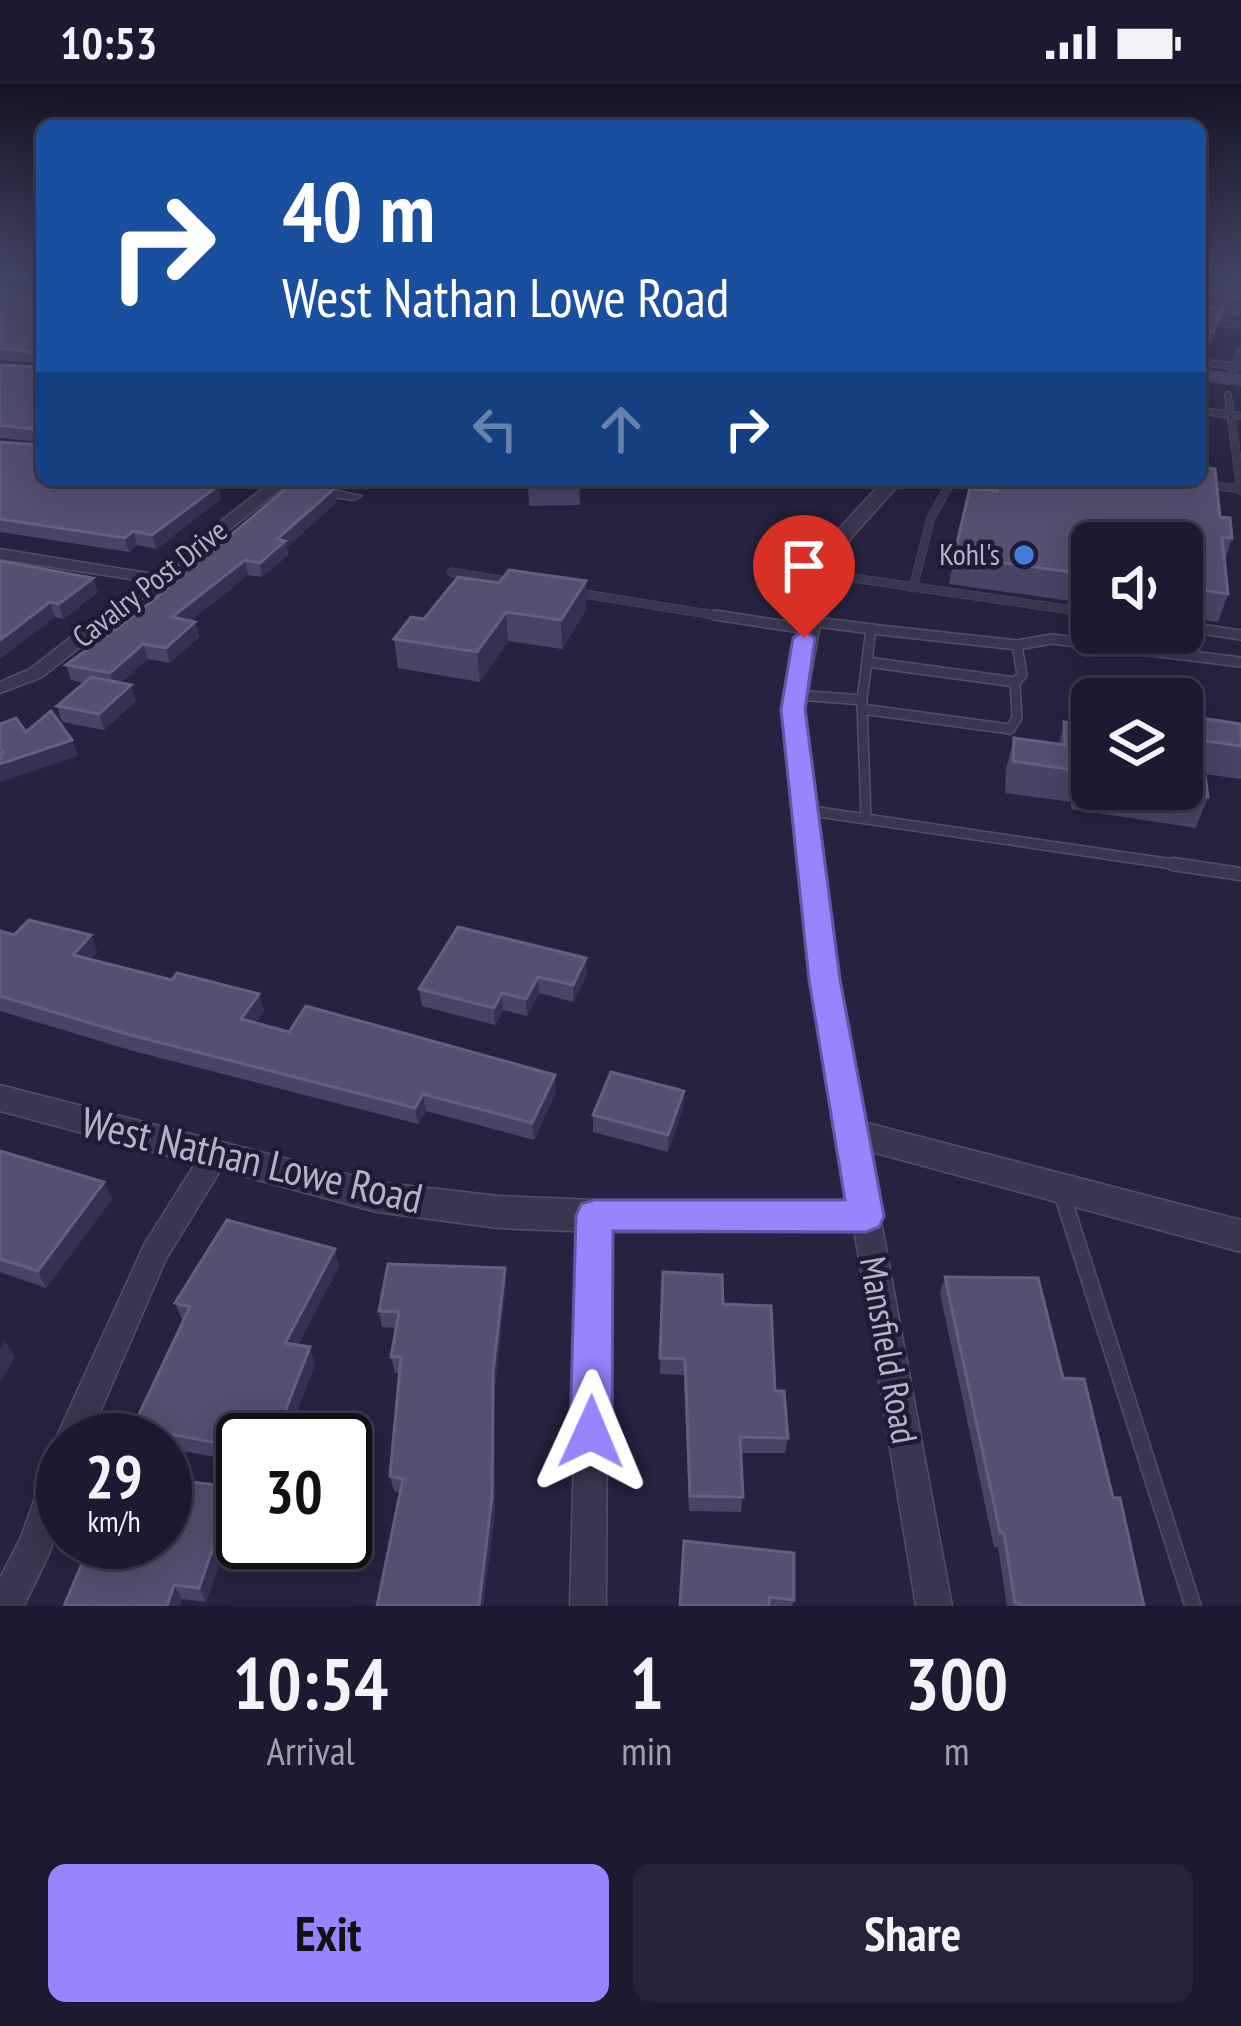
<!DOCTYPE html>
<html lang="en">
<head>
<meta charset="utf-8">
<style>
	body { margin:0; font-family:"PT Sans Narrow",sans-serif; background:#252338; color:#f1f3f6; height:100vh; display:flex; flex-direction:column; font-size:45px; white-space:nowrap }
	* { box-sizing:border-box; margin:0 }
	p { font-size:39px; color:#a0a1ab }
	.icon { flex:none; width:66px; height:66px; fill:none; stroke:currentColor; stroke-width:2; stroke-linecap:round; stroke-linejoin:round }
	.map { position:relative; height:1522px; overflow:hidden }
	.sheet { display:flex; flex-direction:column; background:#1c1a30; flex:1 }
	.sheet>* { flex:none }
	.top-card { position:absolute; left:36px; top:36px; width:1170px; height:366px; border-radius:18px; box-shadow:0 6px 30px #0003,0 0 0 3px #3a384c; background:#1a4fa0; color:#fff; overflow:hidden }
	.buttons { position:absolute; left:1071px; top:438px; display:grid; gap:24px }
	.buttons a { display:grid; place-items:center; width:132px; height:132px; border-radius:18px; background:#1c1a30; box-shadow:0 6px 30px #0003,0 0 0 3px #3a384c; font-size:60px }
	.speed { position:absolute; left:36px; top:1329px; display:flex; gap:24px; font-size:60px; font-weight:700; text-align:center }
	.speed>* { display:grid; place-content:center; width:156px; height:156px; border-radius:50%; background:#1c1a30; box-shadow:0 6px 30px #0003,0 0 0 3px #3a384c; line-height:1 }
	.speed small { font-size:30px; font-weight:400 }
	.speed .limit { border:6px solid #111; border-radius:18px; background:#fff; color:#111 }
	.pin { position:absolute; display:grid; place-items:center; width:102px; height:102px; color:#fff; margin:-123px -51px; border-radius:50% 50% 50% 0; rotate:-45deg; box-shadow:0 0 12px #0007 }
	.pin .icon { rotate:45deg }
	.me { position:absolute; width:132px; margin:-66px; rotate:1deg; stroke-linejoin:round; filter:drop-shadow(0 0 9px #0008) }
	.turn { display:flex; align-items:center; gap:42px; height:252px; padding:0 48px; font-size:54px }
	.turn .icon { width:156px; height:156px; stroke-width:2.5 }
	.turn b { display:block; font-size:84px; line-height:102px }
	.lanes { display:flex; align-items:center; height:114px; padding:0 48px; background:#0003; justify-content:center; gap:60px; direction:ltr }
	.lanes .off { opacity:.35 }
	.eta { display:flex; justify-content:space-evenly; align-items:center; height:204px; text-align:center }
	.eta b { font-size:72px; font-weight:800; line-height:84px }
	.cta { display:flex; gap:24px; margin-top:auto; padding:24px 48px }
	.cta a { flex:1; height:138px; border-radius:18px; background:#9a83ff; color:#111; font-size:48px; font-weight:800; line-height:138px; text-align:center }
	.cta a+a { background:#252338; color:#f1f3f6 }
	.status { display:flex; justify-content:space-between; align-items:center; height:84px; padding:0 60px; background:#1c1a30; direction:ltr }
	.status svg { height:33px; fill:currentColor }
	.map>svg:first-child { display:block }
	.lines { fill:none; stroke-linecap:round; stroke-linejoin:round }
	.service-far4-casing { stroke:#524e67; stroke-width:8 }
	.service-far3-casing { stroke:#524e67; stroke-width:9 }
	.service-far2-casing { stroke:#524e67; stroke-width:12 }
	.service-far1-casing { stroke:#524e67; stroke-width:15 }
	.service-casing { stroke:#524e67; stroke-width:18 }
	.minor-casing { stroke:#524e67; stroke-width:3 }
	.tertiary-casing { stroke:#524e67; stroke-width:3 }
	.secondary-casing { stroke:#413c55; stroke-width:3 }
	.service-far4 { stroke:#3a364f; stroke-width:6 }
	.service-far3 { stroke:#3a364f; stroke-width:8 }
	.service-far2 { stroke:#3a364f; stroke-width:9 }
	.service-far1 { stroke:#3a364f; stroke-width:12 }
	.service { stroke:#3a364f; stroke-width:15 }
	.minor { fill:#3a364f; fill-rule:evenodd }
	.tertiary { fill:#3a364f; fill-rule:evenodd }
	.secondary { fill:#4a4463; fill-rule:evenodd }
	.wall { fill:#494366 }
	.shaded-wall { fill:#363152 }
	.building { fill:#554f70; stroke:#645f7e; stroke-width:3 }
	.route { fill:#9a83ff; stroke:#6455a6; stroke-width:3 }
	.shop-dot { fill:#3f7fe0; stroke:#1f1b34; stroke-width:4.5 }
	.labels { text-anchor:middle; stroke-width:9; stroke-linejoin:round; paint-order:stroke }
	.far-poi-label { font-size:30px; fill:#b7b2ca; stroke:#1f1b34; text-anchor:end }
	.far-street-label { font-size:30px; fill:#b7b2ca; stroke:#1f1b34 }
	.street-label { font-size:36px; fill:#b7b2ca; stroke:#1f1b34 }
	.near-street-label { font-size:42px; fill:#b7b2ca; stroke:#1f1b34 }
</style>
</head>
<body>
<div class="status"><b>10:53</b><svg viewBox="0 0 49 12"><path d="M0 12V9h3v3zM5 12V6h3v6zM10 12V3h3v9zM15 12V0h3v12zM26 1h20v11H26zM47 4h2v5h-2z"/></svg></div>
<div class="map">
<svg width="1241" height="1522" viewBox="0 0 1241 1522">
	<rect width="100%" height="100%" fill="#262240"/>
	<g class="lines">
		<defs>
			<g id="service-far4">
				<polyline points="1200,237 1241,241"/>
				<polyline points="1200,278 1241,283"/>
				<polyline points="1233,286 1241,266"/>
				<polyline points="1228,311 1232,341"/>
				<polyline points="1200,327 1241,332"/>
			</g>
			<g id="service-far3">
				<polyline points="1232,338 1241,407"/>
				<polyline points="1202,400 1241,405"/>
				<polyline points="451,488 513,498"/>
				<polyline points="819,489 1092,529"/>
				<polyline points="913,504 931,434 952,396"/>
				<polyline points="572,508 733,534"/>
			</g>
			<g id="service-far2">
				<polyline points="715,531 806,545"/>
				<polyline points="809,537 871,545"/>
				<polyline points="1182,542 1241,551"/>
				<polyline points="867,578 1015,598 1022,591 1017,561"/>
				<polyline points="798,611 862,616 871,545 1017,561 1052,555 1241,578"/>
				<polyline points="862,620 866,733"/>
				<polyline points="862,625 1010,645 1017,634 1015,598"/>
				<polyline points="805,726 1193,783"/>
			</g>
			<polyline id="service-far1" points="1173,780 1241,790"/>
			<polyline id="service" points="1061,1107 1193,1522"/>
			<g id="minor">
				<polygon points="246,396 290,396 361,412 354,416 281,405 42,593 0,609 0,598 30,585 143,497 0,475 0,465 153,490 266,402"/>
				<polygon points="215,1061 225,1064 229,1072 166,1175 88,1356 63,1356 63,1431 48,1472 24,1522 0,1522 0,1494 21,1453 51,1369 59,1366 55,1356 145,1159 205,1064"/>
				<polygon points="594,1120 604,1123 608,1132 606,1522 570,1522 580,1132 584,1123"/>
				<polygon points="866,1120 876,1123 880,1132 952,1522 916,1522 852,1132 856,1123"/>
			</g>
			<polygon id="tertiary" points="884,396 903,396 851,454 829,489 805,625 840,896 867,1039 1241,1136 1241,1168 872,1068 884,1132 879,1143 866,1148 594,1148 498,1144 377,1128 0,1027 0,1001 377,1098 498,1112 594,1116 845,1116 810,896 781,625 809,489 837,447"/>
			<polygon id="secondary" points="1200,286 1241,291 1241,301 1200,296"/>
		</defs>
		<!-- service-far4 casing -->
		<use href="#service-far4" class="service-far4-casing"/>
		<!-- service-far3 casing -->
		<use href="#service-far3" class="service-far3-casing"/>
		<!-- service-far2 casing -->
		<use href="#service-far2" class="service-far2-casing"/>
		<!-- service-far1 casing -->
		<use href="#service-far1" class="service-far1-casing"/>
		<!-- service casing -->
		<use href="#service" class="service-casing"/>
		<!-- minor casing -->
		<use href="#minor" class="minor-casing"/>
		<!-- tertiary casing -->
		<use href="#tertiary" class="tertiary-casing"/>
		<!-- secondary casing -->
		<use href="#secondary" class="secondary-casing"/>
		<!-- service-far4 -->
		<use href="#service-far4" class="service-far4"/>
		<!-- service-far3 -->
		<use href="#service-far3" class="service-far3"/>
		<!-- service-far2 -->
		<use href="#service-far2" class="service-far2"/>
		<!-- service-far1 -->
		<use href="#service-far1" class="service-far1"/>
		<!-- service -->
		<use href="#service" class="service"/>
		<!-- minor -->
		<use href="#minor" class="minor"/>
		<!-- tertiary -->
		<use href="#tertiary" class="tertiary"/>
		<!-- secondary -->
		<use href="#secondary" class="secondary"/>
	</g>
	<!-- wall -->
	<g class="wall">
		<polygon points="0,190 42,190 42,280 0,276 0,204 39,208 1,201 0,202"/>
		<polygon points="1200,190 1241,190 1241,227 1239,233 1221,233 1207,269 1200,269"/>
		<polygon points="42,280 42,396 223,396 216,401 218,402 221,415 156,465 137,461 129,468 0,448 0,358 41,361 41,358 0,354 0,281 38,283"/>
		<polygon points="315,396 369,396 352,405"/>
		<polygon points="579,396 580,421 529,422 528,397"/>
		<polygon points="337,418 287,463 288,471 262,493 248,491 190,537 195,538 199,553 170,579 148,575 120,599 136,617 104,646 62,638 57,622 85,599 71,596 66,581"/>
		<polygon points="1220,433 1232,454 1225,477 1228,510 1218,538 1182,533 1182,459 1092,459 1092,520 949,500 954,472"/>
		<polygon points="0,477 98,508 63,535 55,533"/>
		<polygon points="586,497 586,526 562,565 508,557 480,598 398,584 394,555 424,535 499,499"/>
		<polygon points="1078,615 1092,618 1092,705 1182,705 1182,631 1241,640 1241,695 1205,690 1208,713 1196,744 1071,725 1071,718 1005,709 1006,685 1014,654 1059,660 1064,638 1072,639"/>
		<polygon points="458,843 587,891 573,918 539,909 527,932 503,926 495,941 422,922 419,905"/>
		<polygon points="0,847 14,851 91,851 97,868 90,875 172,896 259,910 264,927 255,939 556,1008 534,1056 426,1027 418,1040 133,967 0,927"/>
		<polygon points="684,1007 683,1024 668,1068 593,1048 593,1031"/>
		<polygon points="0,1067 112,1115 46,1204 0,1188"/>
		<polygon points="339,1182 298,1261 315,1280 286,1356 243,1356 243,1378 165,1364 165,1356 140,1356 133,1343 184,1236 182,1235 175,1219"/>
		<polygon points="663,1188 723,1220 775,1307 788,1354 785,1369 741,1369 743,1413 741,1428 689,1427 684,1291 660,1290"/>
		<polygon points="945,1193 1063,1294 1113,1414 1144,1522 1007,1522 998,1463 994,1463 940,1209"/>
		<polygon points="506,1200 495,1304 495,1428 483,1522 377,1522 400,1409 394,1407 390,1392 400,1289 395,1289 391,1273 396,1244 382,1243 379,1227"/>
		<polygon points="165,1394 243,1458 248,1458 244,1470 224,1467 206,1518 182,1515 180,1522 64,1522"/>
		<polygon points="684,1457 794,1516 792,1522 680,1522"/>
	</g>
	<!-- shaded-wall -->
	<g class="shaded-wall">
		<polygon points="1223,225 1217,246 1207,269 1213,248"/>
		<polygon points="202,396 223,396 201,412 198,399"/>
		<polygon points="350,396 369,396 352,405"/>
		<polygon points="218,402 221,415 156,465 152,451"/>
		<polygon points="335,404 337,418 287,463 288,471 262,493 260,479 277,455"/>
		<polygon points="133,447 137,461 129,468 125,454"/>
		<polygon points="245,476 248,491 176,548 172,533"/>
		<polygon points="93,494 98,508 63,535 59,520"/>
		<polygon points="586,497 586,526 562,565 561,536"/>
		<polygon points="50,518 55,533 0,575 0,556"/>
		<polygon points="506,528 508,557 480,598 477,568"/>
		<polygon points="195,538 199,553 170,579 166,564"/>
		<polygon points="143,560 148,575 114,604 110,589"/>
		<polygon points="131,601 136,617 104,646 99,630"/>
		<polygon points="72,656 78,672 0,698 0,680"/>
		<polygon points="91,851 97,868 79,888 73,871"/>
		<polygon points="586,874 587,891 573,918 573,901"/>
		<polygon points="538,893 539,909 527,932 526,915"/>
		<polygon points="502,909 503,926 495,941 494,924"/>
		<polygon points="259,910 264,927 245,952 241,935"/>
		<polygon points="555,991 556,1008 534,1056 532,1039"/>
		<polygon points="684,1007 683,1024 668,1068 668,1051"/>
		<polygon points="423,1010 426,1027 418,1040 415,1024"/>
		<polygon points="104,1098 112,1115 46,1204 38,1187"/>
		<polygon points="335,1165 339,1182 290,1275 285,1259"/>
		<polygon points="505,1184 506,1200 495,1304 495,1428 483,1522 479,1522 493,1288"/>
		<polygon points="5,1257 15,1273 0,1299 0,1266"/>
		<polygon points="310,1263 315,1280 286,1356 274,1356"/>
		<polygon points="243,1439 243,1458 248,1458 244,1470 238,1455"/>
		<polygon points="217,1452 224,1467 206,1518 199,1504"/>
		<polygon points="174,1501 182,1515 180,1522 167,1522"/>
	</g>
	<!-- building -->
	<g class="building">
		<polygon points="0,190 42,190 42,199"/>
		<polygon points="1200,190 1241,190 1241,213 1200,211 1203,223 1223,225 1213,248 1200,247"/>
		<polygon points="42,202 42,269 0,264 0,204 38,209"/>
		<polygon points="42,280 42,396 202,396 198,399 218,402 152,451 133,447 125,454 0,435 0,358 41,361 39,346 0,341 0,281 38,283"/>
		<polygon points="1200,383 1215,385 1220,433 1230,434 1232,454 1222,453 1228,510 1182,503 1182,459 1092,459 1092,491 954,472 970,404 997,407 999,396 1200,396"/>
		<polygon points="294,398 335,404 277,455 285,457 260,479 245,476 172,533 195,538 166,564 143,560 110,589 66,581 139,528"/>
		<polygon points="0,477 93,494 59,520 50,518 0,556"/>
		<polygon points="509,486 586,497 561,536 506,528 477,568 394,555 411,533 424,535 458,493 499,499"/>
		<polygon points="91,593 131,601 99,630 57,622"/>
		<polygon points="1078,615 1092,618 1092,696 1080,694 1080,687 1013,677 1014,654 1065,661 1064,638 1079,640"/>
		<polygon points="51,627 72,656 0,680 0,670 3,668 0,664 0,640 16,634 26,648"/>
		<polygon points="1182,631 1241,640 1241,662 1200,656 1208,713 1155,705 1182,705"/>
		<polygon points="29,836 91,851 73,871 172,896 177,889 259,910 241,935 289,948 306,922 555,991 532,1039 423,1010 415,1024 127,950 0,912 0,847 14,851"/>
		<polygon points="458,843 586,874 573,901 538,893 526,915 502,909 494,924 419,905"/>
		<polygon points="611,988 684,1007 668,1051 593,1031"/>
		<polygon points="0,1067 104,1098 38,1187 0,1175"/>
		<polygon points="227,1136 335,1165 285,1259 310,1263 274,1356 243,1356 243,1364 133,1343 190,1223 175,1219"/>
		<polygon points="388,1180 505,1184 493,1288 492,1413 479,1522 377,1522 403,1395 390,1392 401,1273 391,1273 399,1228 379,1227"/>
		<polygon points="663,1188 722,1191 723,1220 771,1222 775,1307 784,1307 788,1354 740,1353 743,1413 690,1412 685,1275 660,1274"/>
		<polygon points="945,1193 1038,1194 1063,1294 1084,1295 1113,1414 1120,1414 1144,1522 1020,1522 1019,1519 1015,1519 1004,1449 1000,1448"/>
		<polygon points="165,1394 243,1405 243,1439 238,1455 217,1452 199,1504 174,1501 167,1522 64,1522 91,1458 165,1458"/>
		<polygon points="684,1457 794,1469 794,1516 769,1513 769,1522 680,1522"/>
	</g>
	<!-- sky -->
	<linearGradient id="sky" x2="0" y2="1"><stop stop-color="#151323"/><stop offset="0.47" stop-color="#414464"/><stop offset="1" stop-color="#414464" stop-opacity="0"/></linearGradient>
	<rect width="1241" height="403" fill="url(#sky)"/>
	<!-- route -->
	<polygon class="route" points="804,547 815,554 805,625 840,896 884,1132 879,1143 866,1148 613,1147 612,1348 606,1363 591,1369 576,1363 570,1348 576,1132 581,1120 594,1116 845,1116 809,896 781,625 793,554"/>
	<!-- markers -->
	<circle class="shop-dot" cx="1024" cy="471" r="12"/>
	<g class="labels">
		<!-- far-poi labels -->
		<g class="far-poi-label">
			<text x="1000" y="481">Kohl's</text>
		</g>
		<!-- far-street labels -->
		<g class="far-street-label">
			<text transform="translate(150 500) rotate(-38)" y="10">Cavalry Post Drive</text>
		</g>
		<!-- street labels -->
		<g class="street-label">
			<text transform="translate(889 1266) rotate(80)" y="13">Mansfield Road</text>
		</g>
		<!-- near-street labels -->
		<g class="near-street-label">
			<text transform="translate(252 1076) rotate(13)" y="15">West Nathan Lowe Road</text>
		</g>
	</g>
</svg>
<div class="buttons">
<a><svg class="icon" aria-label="sound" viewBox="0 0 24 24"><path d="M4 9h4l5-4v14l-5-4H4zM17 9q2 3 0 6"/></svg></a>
<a><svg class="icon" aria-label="layers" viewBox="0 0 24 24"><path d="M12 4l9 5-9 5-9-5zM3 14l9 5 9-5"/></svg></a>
</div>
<div class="speed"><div>29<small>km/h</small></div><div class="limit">30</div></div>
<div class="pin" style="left:804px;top:554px;background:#d93025"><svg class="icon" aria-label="arrive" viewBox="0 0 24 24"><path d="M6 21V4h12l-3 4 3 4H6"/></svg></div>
<svg class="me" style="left:591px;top:1348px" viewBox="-20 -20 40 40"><path d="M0-17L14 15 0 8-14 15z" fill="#9a83ff" stroke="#fff" stroke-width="4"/></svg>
<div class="top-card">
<div class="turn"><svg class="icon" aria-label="right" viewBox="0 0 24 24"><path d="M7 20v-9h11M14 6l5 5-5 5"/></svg><div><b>40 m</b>West Nathan Lowe Road</div></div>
<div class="lanes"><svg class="icon off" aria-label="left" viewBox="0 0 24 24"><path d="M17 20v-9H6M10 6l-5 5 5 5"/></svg><svg class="icon off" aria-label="ahead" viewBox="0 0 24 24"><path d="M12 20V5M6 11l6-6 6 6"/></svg><svg class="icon" aria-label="right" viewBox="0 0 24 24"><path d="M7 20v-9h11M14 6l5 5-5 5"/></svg></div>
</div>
</div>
<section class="sheet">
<div class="eta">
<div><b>10:54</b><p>Arrival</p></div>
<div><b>1</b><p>min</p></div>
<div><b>300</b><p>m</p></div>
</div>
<div class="cta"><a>Exit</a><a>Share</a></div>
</section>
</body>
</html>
